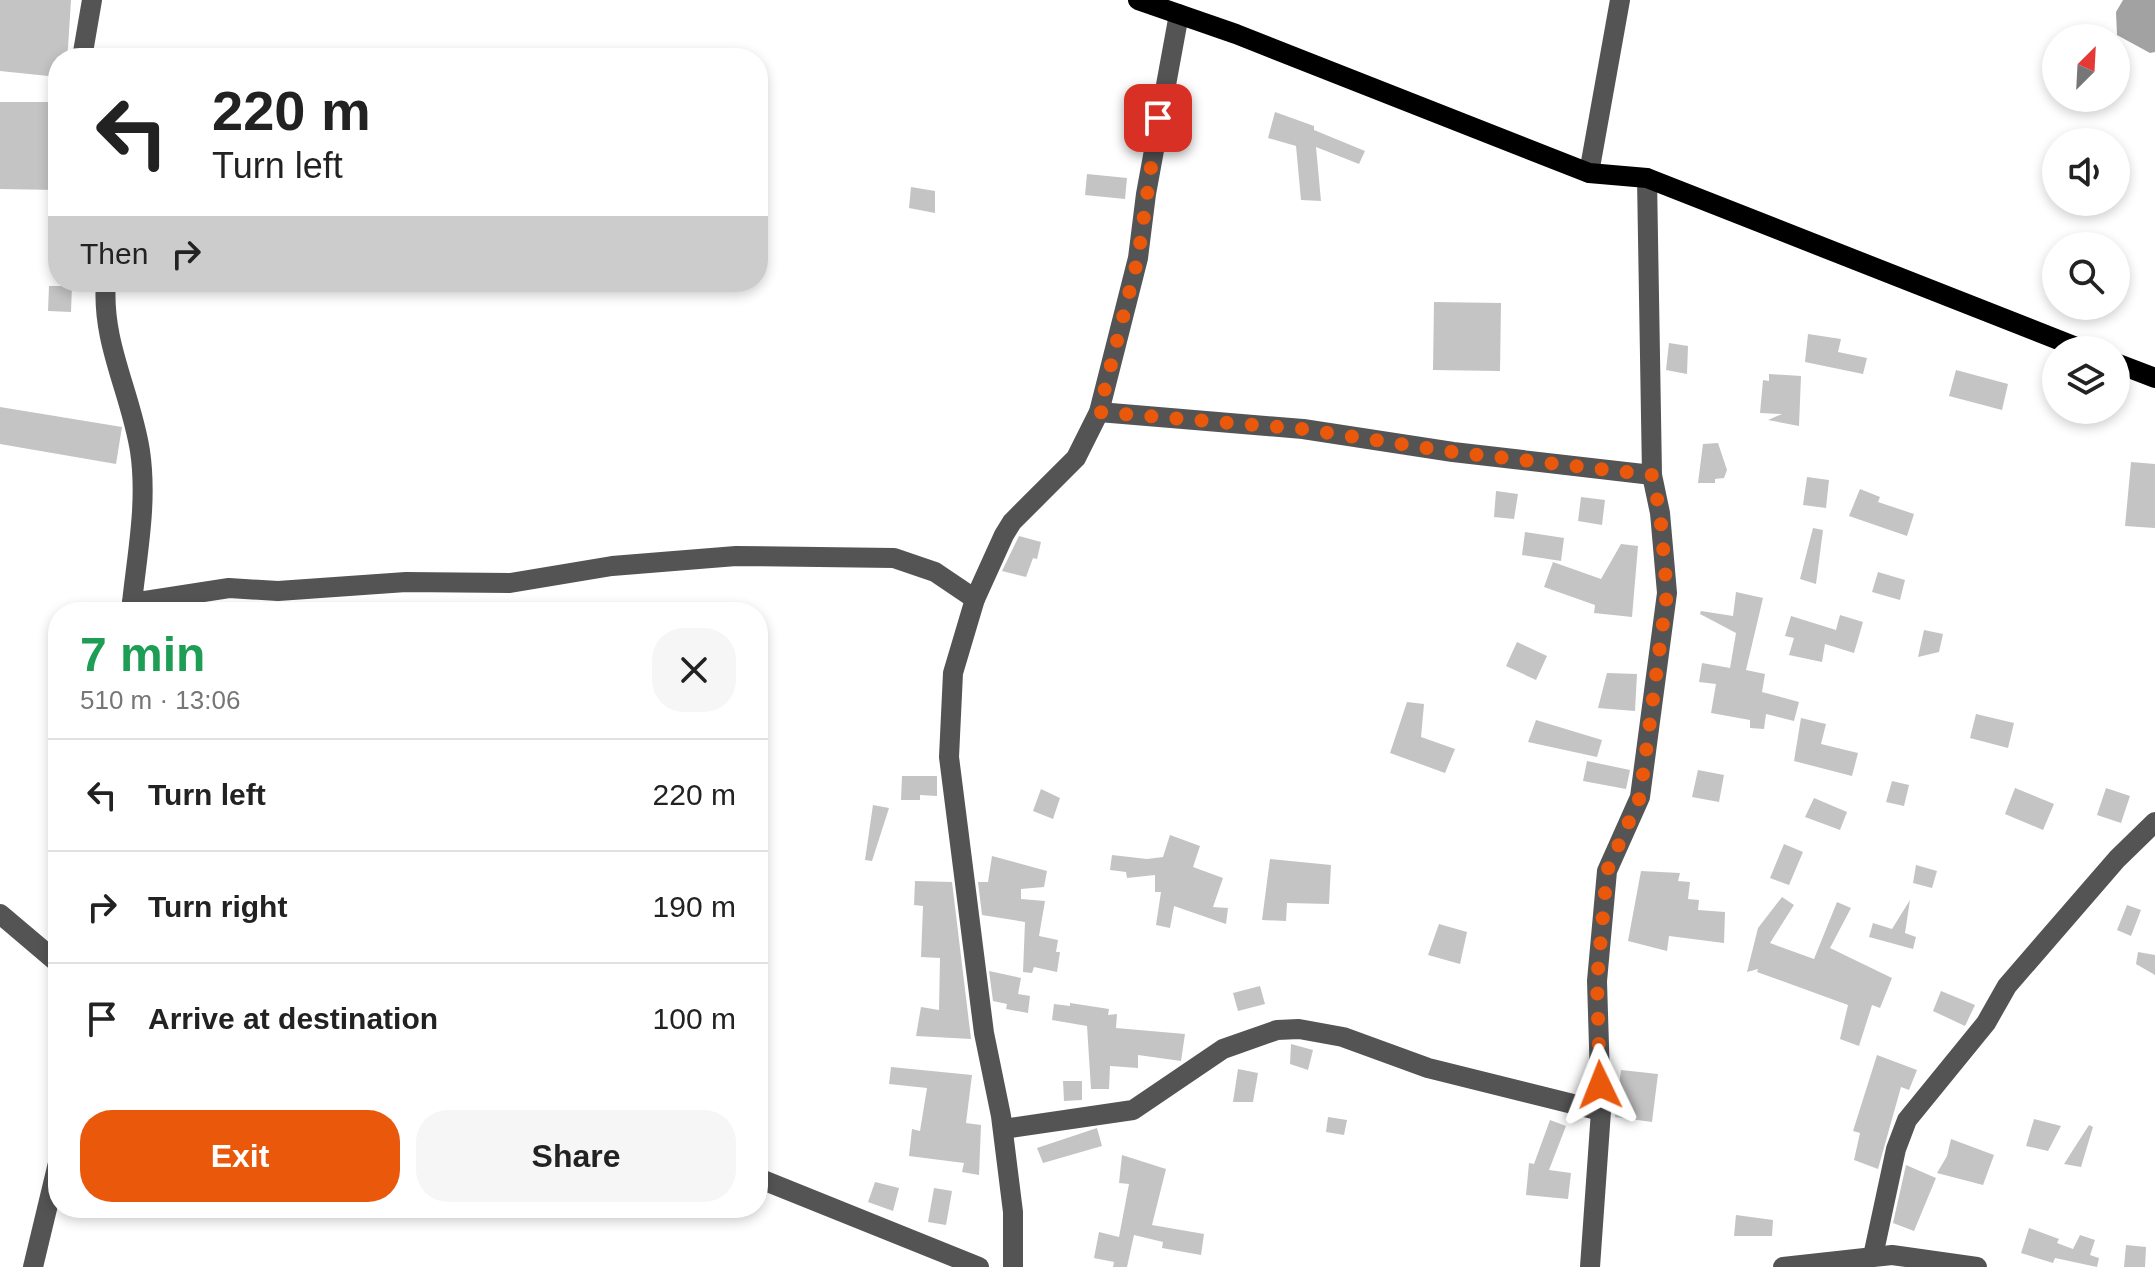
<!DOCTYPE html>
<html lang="en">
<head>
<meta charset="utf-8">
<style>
	body { margin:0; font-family:Helvetica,sans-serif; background:#f6f6f6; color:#222; height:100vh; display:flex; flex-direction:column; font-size:30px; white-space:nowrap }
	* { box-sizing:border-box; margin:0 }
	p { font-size:26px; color:#767676 }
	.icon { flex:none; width:44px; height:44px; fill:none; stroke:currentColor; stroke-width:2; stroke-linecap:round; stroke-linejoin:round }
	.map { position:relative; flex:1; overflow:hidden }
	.sheet { position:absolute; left:48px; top:602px; width:720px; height:616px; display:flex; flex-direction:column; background:#fff; border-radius:32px; box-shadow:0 4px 12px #0003 }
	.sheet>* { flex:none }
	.hud { position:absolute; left:48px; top:48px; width:720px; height:244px; border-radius:32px; box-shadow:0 4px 12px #0003; background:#fff; color:#222; overflow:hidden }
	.needle { width:52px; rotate:24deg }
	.controls { position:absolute; left:2042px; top:24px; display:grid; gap:16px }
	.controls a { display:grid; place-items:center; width:88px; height:88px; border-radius:50%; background:#fff; box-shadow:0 4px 12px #0003; font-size:40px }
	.pin { position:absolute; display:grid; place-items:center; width:68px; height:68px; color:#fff; margin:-34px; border-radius:16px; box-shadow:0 4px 12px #0006 }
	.me { position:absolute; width:88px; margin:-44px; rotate:358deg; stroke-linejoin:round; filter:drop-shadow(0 0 6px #0008) }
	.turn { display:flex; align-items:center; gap:28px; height:168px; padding:0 32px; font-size:36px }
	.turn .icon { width:104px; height:104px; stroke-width:2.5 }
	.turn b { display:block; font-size:56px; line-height:68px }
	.then { display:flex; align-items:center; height:76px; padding:0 32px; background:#0003; gap:16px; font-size:30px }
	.round { display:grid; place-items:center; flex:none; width:84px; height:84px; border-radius:32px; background:#f6f6f6 }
	.head { display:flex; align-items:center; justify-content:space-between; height:136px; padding:0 32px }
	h1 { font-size:48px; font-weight:700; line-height:60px; color:#1e9e55 }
	.button { display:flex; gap:16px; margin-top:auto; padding:16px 32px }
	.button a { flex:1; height:92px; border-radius:32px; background:#ea580c; color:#fff; font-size:32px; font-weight:700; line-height:92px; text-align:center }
	.button a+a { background:#f6f6f6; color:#222 }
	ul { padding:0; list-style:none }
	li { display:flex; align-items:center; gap:24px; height:112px; padding:0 32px; border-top:2px solid #e0e0e0 }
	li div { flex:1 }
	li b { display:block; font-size:30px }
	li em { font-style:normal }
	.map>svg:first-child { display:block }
	.water { fill:#a2a2a2 }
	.building { fill:#c4c4c4 }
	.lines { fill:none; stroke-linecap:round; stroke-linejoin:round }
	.minor { stroke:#545454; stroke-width:20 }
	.major { stroke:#000; stroke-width:20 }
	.route { stroke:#ea580c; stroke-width:14; stroke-dasharray:0 25.2 }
</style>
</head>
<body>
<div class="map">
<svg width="2155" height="1267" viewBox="0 0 2155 1267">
	<rect width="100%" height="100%" fill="#fff"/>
	<!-- water -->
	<polygon class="water" points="2123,0 2155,0 2155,52 2150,53 2117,35 2116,12"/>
	<!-- building -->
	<g class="building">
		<polygon points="0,0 71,0 68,48 66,58 58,58 58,77 0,71"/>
		<polygon points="0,102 58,102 58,190 0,189"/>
		<polygon points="1275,112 1314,126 1314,130 1365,151 1359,164 1316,147 1321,201 1301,200 1296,146 1268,138"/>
		<polygon points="1087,174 1127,178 1125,199 1085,195"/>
		<polygon points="911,187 935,191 935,213 909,208"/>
		<polygon points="49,286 72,286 71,312 48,311"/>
		<polygon points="1434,302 1501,303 1500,371 1433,370"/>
		<polygon points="1808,334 1841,339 1838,352 1867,358 1863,374 1805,362"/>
		<polygon points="1669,343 1688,346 1687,374 1666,370"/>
		<polygon points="1956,370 2008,384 2002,410 1949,396"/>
		<polygon points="1769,374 1801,376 1799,426 1768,420 1782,414 1760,413 1763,380 1769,381"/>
		<polygon points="0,407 122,427 116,464 0,444"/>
		<polygon points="1718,443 1727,470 1724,478 1715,479 1715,483 1698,483 1703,444"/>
		<polygon points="2131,462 2155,464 2155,528 2125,526"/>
		<polygon points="1807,477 1829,480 1826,508 1803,505"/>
		<polygon points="1860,489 1880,497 1878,502 1914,514 1907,536 1849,516"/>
		<polygon points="1496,491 1518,494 1514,519 1494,517"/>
		<polygon points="1581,497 1605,500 1602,525 1578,521"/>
		<polygon points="1813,528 1823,530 1816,584 1800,579"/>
		<polygon points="1525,532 1564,538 1561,561 1522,555"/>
		<polygon points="1019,536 1041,542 1037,559 1033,558 1026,577 1002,571"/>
		<polygon points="1621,544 1638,546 1632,617 1594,613 1595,605 1544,587 1553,562 1601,579"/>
		<polygon points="1878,572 1905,580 1900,600 1872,592"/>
		<polygon points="1736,592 1763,598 1746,670 1765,674 1762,692 1799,702 1794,721 1766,714 1764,729 1750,728 1750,720 1711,713 1716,684 1699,682 1702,663 1730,668 1736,633 1700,614 1701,611 1733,616"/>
		<polygon points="1840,615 1863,622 1854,653 1825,644 1822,662 1789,655 1794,638 1785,636 1791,616 1836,630"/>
		<polygon points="1924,630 1943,634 1939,652 1918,657"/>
		<polygon points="1517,642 1547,656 1536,680 1506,666"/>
		<polygon points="1607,673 1637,674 1635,711 1598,708"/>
		<polygon points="1407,702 1424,704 1421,737 1455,749 1445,773 1390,753"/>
		<polygon points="1976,714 2014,723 2008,748 1970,738"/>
		<polygon points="1801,718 1826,724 1821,744 1858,753 1852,776 1794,761"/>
		<polygon points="1536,720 1602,740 1597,757 1528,742"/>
		<polygon points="1587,761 1630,770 1626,789 1583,781"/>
		<polygon points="1698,770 1724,775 1719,802 1692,797"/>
		<polygon points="902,776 937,776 937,796 920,795 920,800 901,800"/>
		<polygon points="1892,781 1909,785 1904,806 1886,802"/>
		<polygon points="2015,788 2054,804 2043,830 2005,814"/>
		<polygon points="2106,788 2130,796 2121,823 2097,815"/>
		<polygon points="1041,789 1060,798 1053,819 1033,811"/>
		<polygon points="1814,798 1847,812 1840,830 1805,817"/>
		<polygon points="873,805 889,808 872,861 865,860"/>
		<polygon points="1170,835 1200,846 1193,867 1223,878 1213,907 1228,908 1226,924 1174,906 1170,928 1156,925 1161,892 1155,892 1155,875 1127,878 1126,872 1110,870 1112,855 1147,859 1163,857"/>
		<polygon points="1784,844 1803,852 1789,885 1770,878"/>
		<polygon points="992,856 1047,871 1044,887 1021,889 1021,899 1045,901 1039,936 1058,940 1056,952 1060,952 1057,972 1034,967 1032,973 1023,972 1025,922 982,915 978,882 988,882"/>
		<polygon points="1270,859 1331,865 1329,904 1287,903 1286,921 1262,920"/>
		<polygon points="1916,865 1937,871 1932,888 1913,883"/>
		<polygon points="1641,871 1680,873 1678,881 1690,882 1688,899 1699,900 1698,910 1725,912 1724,943 1669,936 1667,951 1628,941"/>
		<polygon points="915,881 952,882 971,1039 916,1036 921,1007 939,1010 940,958 921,957 923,906 914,905"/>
		<polygon points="1782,897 1794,905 1770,943 1814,959 1837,902 1851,908 1830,948 1892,978 1880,1008 1872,1005 1859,1046 1840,1039 1848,1005 1757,972 1758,969 1747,972 1758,928"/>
		<polygon points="1910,900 1905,933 1916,937 1913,949 1869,937 1873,923 1892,929"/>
		<polygon points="2127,905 2141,910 2131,936 2117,930"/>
		<polygon points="1439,924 1467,932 1460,964 1428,955"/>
		<polygon points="2138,952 2155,955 2155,975 2136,964"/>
		<polygon points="989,971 1021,978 1018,994 1030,996 1028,1013 1006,1009 1007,1004 993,1001"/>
		<polygon points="1260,986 1265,1004 1238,1011 1233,993"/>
		<polygon points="1941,991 1975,1005 1965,1026 1933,1011"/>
		<polygon points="1070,1003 1109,1009 1108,1015 1117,1014 1116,1028 1185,1034 1181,1061 1138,1055 1138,1068 1110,1066 1109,1089 1091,1089 1087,1026 1052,1020 1054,1004 1070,1006"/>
		<polygon points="1291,1044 1313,1050 1308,1070 1290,1064"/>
		<polygon points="1877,1055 1917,1070 1909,1090 1901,1087 1878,1169 1854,1160 1860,1133 1853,1131"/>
		<polygon points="891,1067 972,1075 966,1123 981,1125 979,1175 962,1172 964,1163 909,1156 912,1129 920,1131 927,1088 889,1084"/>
		<polygon points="1238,1069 1258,1073 1253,1102 1233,1102"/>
		<polygon points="1621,1070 1658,1074 1652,1122 1615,1117"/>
		<polygon points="1063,1081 1082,1081 1082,1100 1064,1101"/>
		<polygon points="1328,1117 1347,1120 1344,1135 1326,1132"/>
		<polygon points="2034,1119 2061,1126 2048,1151 2026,1146"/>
		<polygon points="1550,1120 1566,1126 1549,1170 1571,1173 1568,1199 1526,1195 1529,1163 1534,1164"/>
		<polygon points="2089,1125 2093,1127 2081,1167 2064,1164"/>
		<polygon points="1097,1128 1102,1146 1043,1163 1037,1148"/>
		<polygon points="1951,1139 1994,1155 1983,1185 1937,1173 1947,1156"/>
		<polygon points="1122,1155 1166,1169 1152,1225 1204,1234 1201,1255 1162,1248 1163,1242 1134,1235 1127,1267 1113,1267 1114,1262 1094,1258 1099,1232 1119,1237 1129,1184 1119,1183"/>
		<polygon points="1906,1165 1936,1178 1914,1231 1893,1223"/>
		<polygon points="875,1182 899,1188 893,1211 868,1202"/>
		<polygon points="934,1188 952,1191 946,1225 928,1222"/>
		<polygon points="1736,1215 1773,1220 1772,1236 1734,1236"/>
		<polygon points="2029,1228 2059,1239 2057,1243 2073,1249 2080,1235 2095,1240 2090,1255 2099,1258 2097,1267 2055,1258 2053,1263 2021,1253"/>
		<polygon points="2126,1245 2146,1247 2145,1267 2124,1267"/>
	</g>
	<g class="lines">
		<!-- minor -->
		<g class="minor">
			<polyline points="82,58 92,0"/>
			<polyline points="1589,173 1620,0"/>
			<path d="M 106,282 C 101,342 131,393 140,451 C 148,505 136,559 131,612"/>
			<polyline points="1099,412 1303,429 1453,452 1652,475"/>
			<polyline points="132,603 229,588 278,591 406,582 510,583 612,566 736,556 894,558 935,572 975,599"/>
			<polyline points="0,914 58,963"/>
			<polyline points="1003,1129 1133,1110 1223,1049 1277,1030 1299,1029 1343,1037 1428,1068 1601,1111"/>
			<polyline points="758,1178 979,1267"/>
			<polyline points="1873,1256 1896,1149 1907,1120 1986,1023 2007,986 2117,859 2155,822"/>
			<polyline points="33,1267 58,1163"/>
			<polyline points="1013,1267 1013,1212 1001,1116 984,1033 949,757 953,673 975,599 1004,535 1012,522 1076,458 1099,412 1138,258 1146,194 1179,14"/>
			<polyline points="1590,1267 1601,1111 1597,981 1607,871 1640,797 1667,593 1660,513 1652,475 1647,178"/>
			<polyline points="1783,1267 1892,1255 1977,1267"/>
		</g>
		<!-- major -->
		<g class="major">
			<polyline points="1138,0 1236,34 1589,173 1647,178 2084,350"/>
			<polyline points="2116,363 2155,378"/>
		</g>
	</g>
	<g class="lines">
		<!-- route -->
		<polyline class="route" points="1158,118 1138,258 1099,412 1303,429 1453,452 1652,475 1660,513 1667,593 1640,797 1607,871 1597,981 1600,1085"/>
	</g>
</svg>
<div class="controls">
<a><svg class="needle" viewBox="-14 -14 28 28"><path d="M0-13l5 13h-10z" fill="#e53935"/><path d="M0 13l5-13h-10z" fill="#767676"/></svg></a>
<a><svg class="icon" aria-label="sound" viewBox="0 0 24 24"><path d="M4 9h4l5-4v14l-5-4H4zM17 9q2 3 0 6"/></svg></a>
<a><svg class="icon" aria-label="search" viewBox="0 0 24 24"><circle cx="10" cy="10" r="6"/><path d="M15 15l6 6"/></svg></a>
<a><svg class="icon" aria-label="layers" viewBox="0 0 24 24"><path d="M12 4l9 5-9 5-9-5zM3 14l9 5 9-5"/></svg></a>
</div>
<div class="pin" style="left:1158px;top:118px;background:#d93025"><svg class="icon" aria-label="arrive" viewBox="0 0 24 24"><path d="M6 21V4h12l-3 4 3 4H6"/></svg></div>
<svg class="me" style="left:1600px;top:1085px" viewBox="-20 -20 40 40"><path d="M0-17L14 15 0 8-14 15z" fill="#ea580c" stroke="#fff" stroke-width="4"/></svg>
<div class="hud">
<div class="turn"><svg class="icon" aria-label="left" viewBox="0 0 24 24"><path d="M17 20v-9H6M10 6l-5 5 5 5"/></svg><div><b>220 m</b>Turn left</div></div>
<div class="then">Then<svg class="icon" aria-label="right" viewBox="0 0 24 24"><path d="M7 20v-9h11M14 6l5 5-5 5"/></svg></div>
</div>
<section class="sheet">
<div class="head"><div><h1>7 min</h1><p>510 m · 13:06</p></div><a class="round"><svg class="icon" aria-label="close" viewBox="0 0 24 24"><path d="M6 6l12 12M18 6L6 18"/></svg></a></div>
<ul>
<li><svg class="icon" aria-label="left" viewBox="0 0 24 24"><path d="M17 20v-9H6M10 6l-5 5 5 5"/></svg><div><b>Turn left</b></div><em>220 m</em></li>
<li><svg class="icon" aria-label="right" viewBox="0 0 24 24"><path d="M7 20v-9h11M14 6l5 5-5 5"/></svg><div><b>Turn right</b></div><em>190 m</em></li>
<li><svg class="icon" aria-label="arrive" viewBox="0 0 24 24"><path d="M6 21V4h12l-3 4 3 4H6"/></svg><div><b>Arrive at destination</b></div><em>100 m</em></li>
</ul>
<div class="button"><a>Exit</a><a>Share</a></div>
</section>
</div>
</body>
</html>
